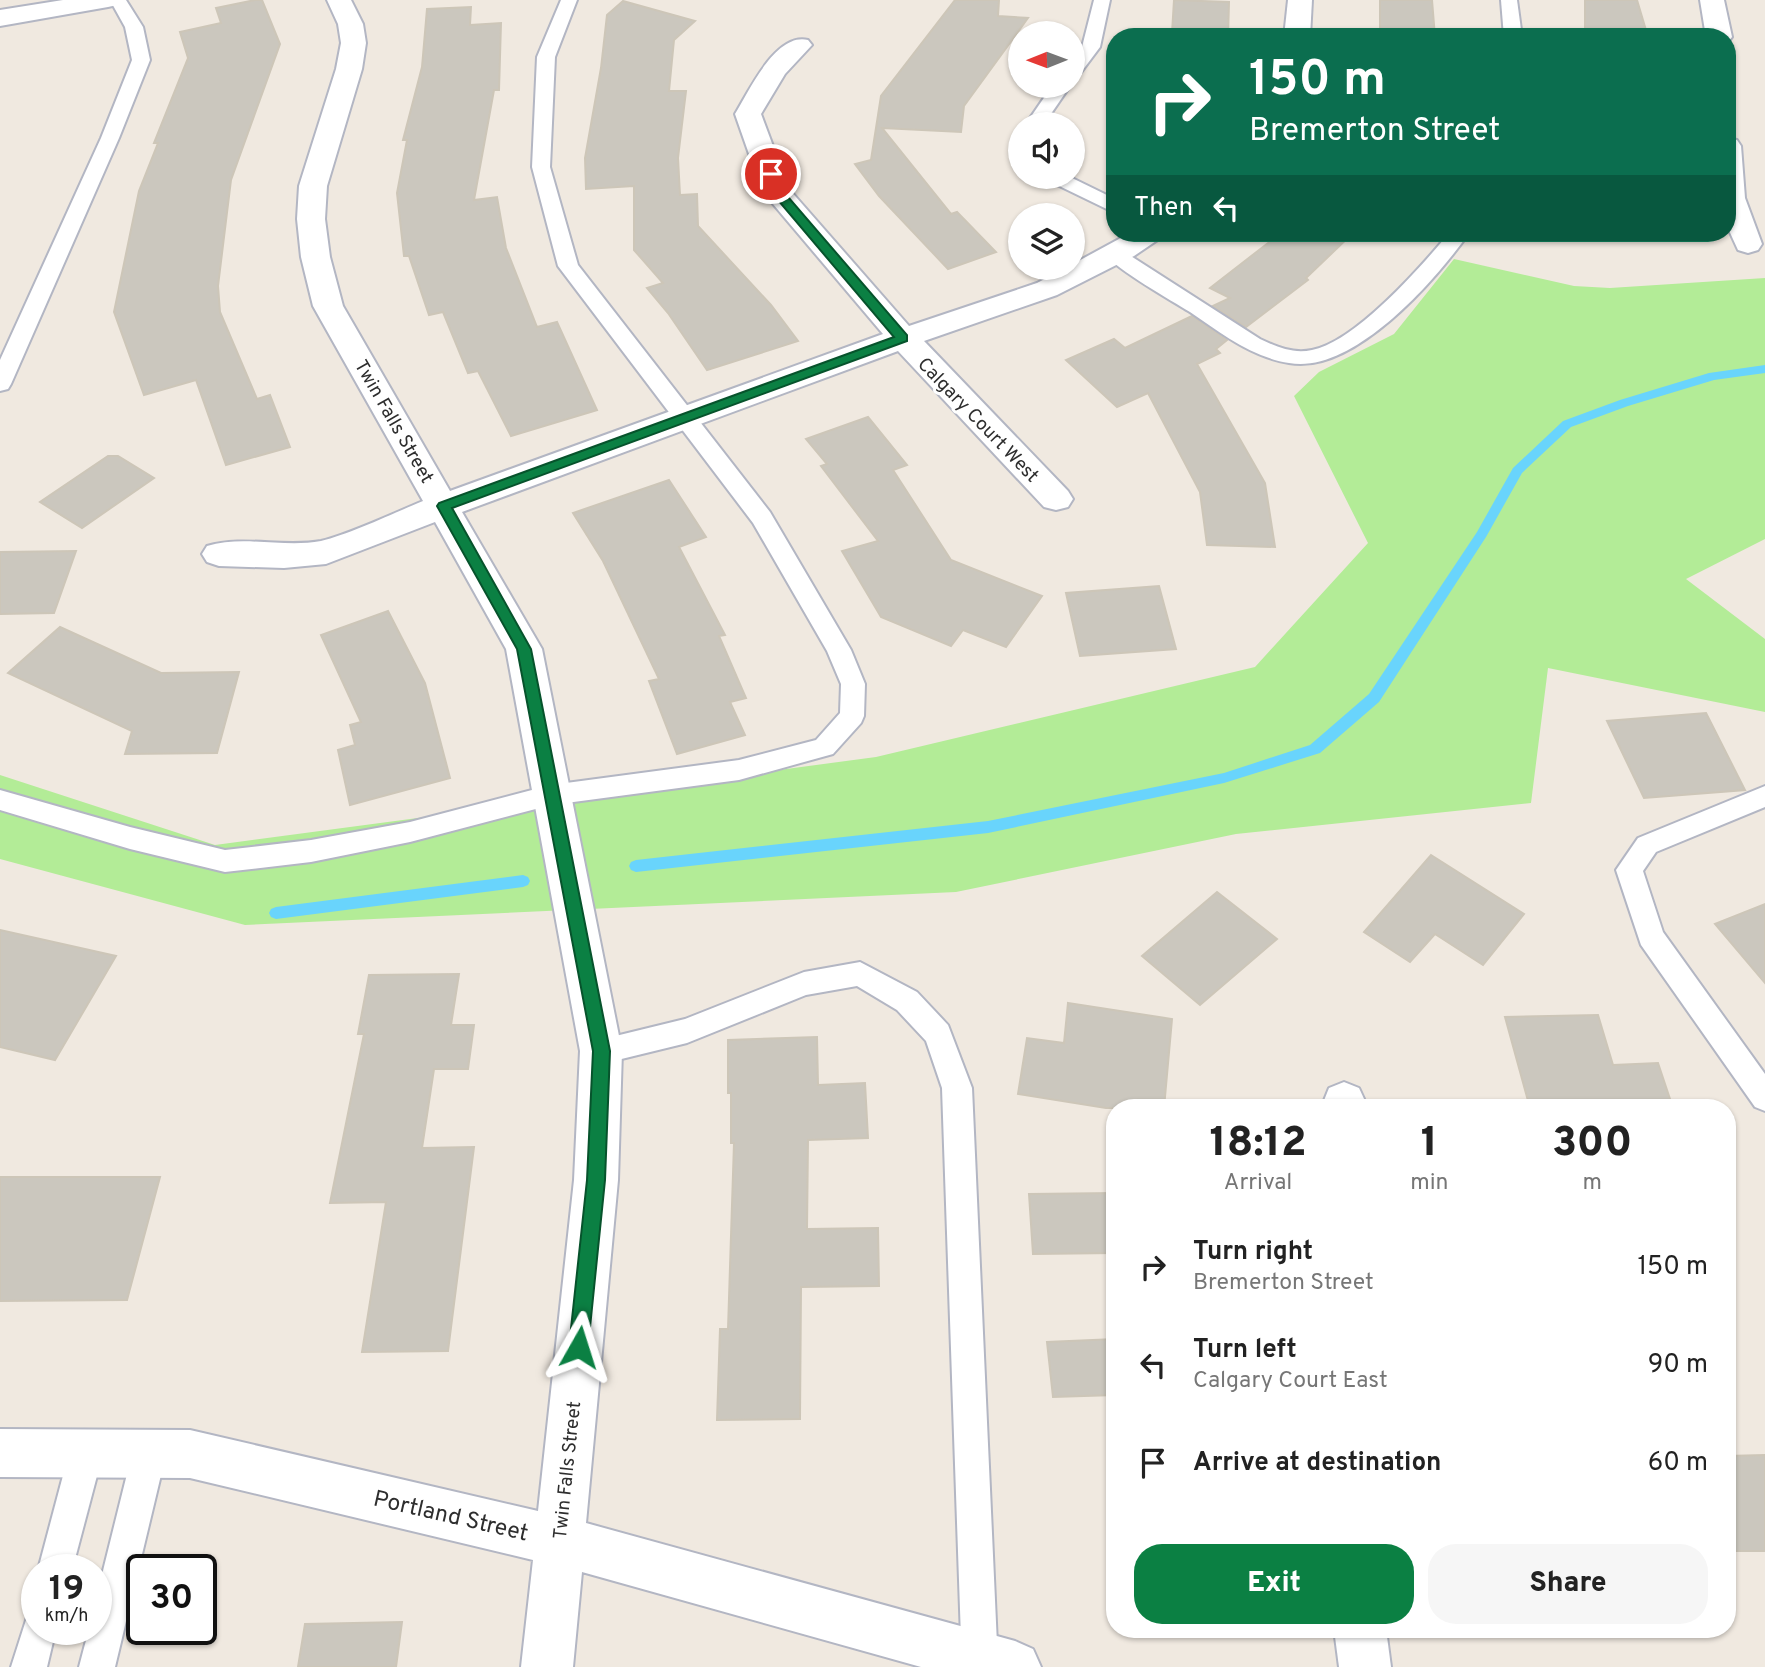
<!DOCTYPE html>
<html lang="en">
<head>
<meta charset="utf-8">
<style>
	body { margin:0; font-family:Overpass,sans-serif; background:#f6f6f6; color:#222; height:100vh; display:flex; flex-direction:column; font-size:26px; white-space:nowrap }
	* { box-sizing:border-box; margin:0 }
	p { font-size:23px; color:#767676 }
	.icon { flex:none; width:38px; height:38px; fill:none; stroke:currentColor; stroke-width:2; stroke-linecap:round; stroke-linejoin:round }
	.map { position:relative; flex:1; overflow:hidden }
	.panel { position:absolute; left:1106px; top:1099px; width:630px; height:539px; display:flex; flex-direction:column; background:#fff; border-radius:28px; box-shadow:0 2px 5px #0004 }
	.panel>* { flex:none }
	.guide { position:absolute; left:1106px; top:28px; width:630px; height:214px; border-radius:28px; box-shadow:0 2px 5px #0004; background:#0b6e4f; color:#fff; overflow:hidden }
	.needle { width:46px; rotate:269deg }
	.controls { position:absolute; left:1008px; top:21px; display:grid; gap:14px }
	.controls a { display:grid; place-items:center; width:77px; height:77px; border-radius:50%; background:#fff; box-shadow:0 2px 5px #0004; font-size:35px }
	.speed { position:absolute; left:21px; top:1554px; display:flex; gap:14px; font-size:35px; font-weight:700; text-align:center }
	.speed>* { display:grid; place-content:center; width:91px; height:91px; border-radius:50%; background:#fff; box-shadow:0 2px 5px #0004; line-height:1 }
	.speed small { font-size:18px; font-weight:400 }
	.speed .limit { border:4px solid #111; border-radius:10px; background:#fff; color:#111 }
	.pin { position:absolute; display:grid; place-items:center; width:60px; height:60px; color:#fff; margin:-30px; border:4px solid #fff; border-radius:50%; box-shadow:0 2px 7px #0007 }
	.me { position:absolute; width:77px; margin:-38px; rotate:6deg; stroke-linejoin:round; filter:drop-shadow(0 0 5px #0008) }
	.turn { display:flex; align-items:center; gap:24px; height:147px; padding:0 28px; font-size:32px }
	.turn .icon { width:91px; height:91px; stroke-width:2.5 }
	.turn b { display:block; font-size:49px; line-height:60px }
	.then { display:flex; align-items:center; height:66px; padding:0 28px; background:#0003; gap:14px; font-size:26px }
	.eta { display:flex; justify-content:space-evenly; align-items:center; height:119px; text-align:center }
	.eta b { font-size:42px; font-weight:800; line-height:49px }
	.action { display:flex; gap:14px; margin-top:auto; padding:14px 28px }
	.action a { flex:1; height:80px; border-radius:28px; background:#0b8043; color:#fff; font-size:28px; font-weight:800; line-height:80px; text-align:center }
	.action a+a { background:#f6f6f6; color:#222 }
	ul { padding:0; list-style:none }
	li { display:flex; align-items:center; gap:21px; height:98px; padding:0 28px }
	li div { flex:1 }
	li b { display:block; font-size:26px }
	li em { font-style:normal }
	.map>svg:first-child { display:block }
	.green { fill:#b3ec97 }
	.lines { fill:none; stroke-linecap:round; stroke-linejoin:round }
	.stream { fill:#69d4fc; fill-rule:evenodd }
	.building { fill:#cbc7be; stroke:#cdc6b8; stroke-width:2 }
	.service-casing { stroke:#b3b6c3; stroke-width:4 }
	.minor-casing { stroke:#b3b6c3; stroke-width:4 }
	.tertiary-casing { stroke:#b3b6c3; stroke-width:4 }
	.service { fill:#fff; fill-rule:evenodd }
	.minor { fill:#fff; fill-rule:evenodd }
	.tertiary { fill:#fff; fill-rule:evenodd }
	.route { fill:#0b8043; stroke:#07532c; stroke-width:2 }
	.labels { text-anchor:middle; stroke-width:6; stroke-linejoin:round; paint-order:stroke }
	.street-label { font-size:19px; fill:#2e2e2e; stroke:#fff }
	.near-street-label { font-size:23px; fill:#2e2e2e; stroke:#fff }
</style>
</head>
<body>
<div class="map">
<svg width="1765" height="1667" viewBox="0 0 1765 1667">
	<rect width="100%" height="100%" fill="#f0e9e0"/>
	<!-- green -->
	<polygon class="green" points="1454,259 1574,286 1610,288 1765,278 1765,539 1686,579 1765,639 1765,712 1548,668 1531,803 1236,834 956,892 245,925 0,859 0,775 215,845 876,757 1255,667 1368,543 1294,396 1319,372 1394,334"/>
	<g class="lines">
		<!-- stream -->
		<g class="stream">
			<polygon points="1765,365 1765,373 1714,380 1628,406 1571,427 1522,473 1486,537 1379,702 1320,753 1224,783 988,833 636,872 631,870 629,866 631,862 636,860 988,821 1224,773 1310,745 1369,694 1477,532 1513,468 1563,421 1620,400 1709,373"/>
			<polygon points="523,875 528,877 530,881 528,885 523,887 276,919 271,917 269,913 271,909 276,907"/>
		</g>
	</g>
	<!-- building -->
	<g class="building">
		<polygon points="255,0 262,0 280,44 231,180 218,286 220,312 257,399 270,395 290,447 226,465 196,380 144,395 114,312 139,191 158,143 154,143 188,58 180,32 221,23 216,8"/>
		<polygon points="955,0 999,0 998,16 1028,18 964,106 961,132 882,128 951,214 957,212 996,252 948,269 879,196 855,164 871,160 881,96"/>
		<polygon points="1174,0 1229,2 1228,37 1172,33"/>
		<polygon points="1380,0 1432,0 1435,37 1380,37"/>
		<polygon points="1585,0 1637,0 1648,37 1585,37"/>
		<polygon points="623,1 695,21 674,40 669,91 686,91 678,158 680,195 697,194 698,226 771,305 798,341 707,370 668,313 647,288 663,283 634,250 634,186 586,189 585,158 601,68 607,15"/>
		<polygon points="471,7 470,25 501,23 499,90 494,90 474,200 497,197 506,248 537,327 557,322 597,410 511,436 478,371 468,373 443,312 429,315 409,256 404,256 397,193 407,140 403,140 422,67 427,9"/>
		<polygon points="1281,233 1353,233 1306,278 1308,280 1246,327 1213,306 1230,298 1210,288"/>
		<polygon points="1192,316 1227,340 1216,349 1220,353 1197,364 1265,483 1275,547 1207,545 1200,492 1148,393 1117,407 1066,360 1114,339 1125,348"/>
		<polygon points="868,417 907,465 893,470 951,560 1042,596 1006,647 963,630 951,646 881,617 842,551 878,541 821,466 827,464 806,439"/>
		<polygon points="108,456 118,456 154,478 82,528 40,502"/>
		<polygon points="669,480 706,537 679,547 725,635 719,636 746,698 730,702 745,735 677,754 649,681 659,679 603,561 573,513"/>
		<polygon points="76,551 54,613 0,614 0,552"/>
		<polygon points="1159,586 1176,649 1080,656 1066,593"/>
		<polygon points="388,611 425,683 450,778 350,805 338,750 355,745 350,725 361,722 321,635"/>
		<polygon points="60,627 161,673 239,672 217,753 125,754 132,731 8,673"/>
		<polygon points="1706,713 1745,790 1644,798 1607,721"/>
		<polygon points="1431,855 1524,914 1483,965 1435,934 1410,962 1364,932"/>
		<polygon points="1217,892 1277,939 1200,1005 1142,956"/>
		<polygon points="1765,904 1765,983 1715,924"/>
		<polygon points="0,930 116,956 55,1060 0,1047"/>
		<polygon points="459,974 451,1025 474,1025 468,1069 434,1069 422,1148 474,1147 448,1351 362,1352 386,1202 330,1203 364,1034 358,1034 369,975"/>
		<polygon points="1068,1003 1172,1019 1164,1108 1106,1108 1018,1094 1027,1038 1064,1043"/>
		<polygon points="1598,1015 1613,1065 1658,1063 1673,1108 1530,1108 1505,1017"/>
		<polygon points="817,1037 818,1085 865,1083 868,1138 808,1140 807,1229 878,1228 879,1286 801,1287 800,1419 717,1420 720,1329 728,1329 734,1143 731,1143 731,1093 728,1093 728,1040"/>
		<polygon points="0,1177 160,1177 127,1300 0,1301"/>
		<polygon points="1115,1193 1115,1253 1033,1254 1029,1194"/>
		<polygon points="1115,1339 1115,1395 1053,1397 1047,1342"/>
		<polygon points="1765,1455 1765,1551 1727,1551 1727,1456"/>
		<polygon points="402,1622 396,1667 298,1667 305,1624"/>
	</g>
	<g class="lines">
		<defs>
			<g id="service">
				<polygon points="110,0 126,0 143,27 150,60 119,138 11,384 8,389 0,391 0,360 101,138 132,60 125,27"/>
				<polygon points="561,0 577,0 555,57 550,167 578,265 770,512 851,650 865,684 864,716 861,723 833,754 739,780 551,805 410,842 311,862 225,872 130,849 0,810 0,790 130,827 225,850 311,840 410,822 551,785 739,760 816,740 840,713 841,684 827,651 753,523 558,266 532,167 537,57"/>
				<polygon points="1094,0 1110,0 1100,47 1079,75 1073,76 1073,59 1082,47"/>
				<polygon points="1501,0 1517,0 1522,37 1504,37"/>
				<polygon points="1052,86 1070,86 1044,124 1026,124"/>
				<polygon points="1047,177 1070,177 1115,199 1115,213 1049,181"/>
				<path d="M 1449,233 L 1469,233 C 1436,280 1353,375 1289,363 C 1251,357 1221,333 1190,312 C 1172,301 1116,269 1106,255 L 1109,251 L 1123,251 L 1260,339 C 1277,347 1293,354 1312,350 C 1355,342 1421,267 1449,233 Z"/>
				<polygon points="1765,786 1765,807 1656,852 1643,871 1663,932 1765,1074 1765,1111 1755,1107 1641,945 1616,870 1638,838"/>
				<polygon points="860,962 917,992 948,1025 972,1088 998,1667 962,1667 942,1088 926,1041 897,1010 857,986 806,995 687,1043 601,1064 591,1060 587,1051 591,1042 685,1019 804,972"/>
				<polygon points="86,1436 98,1441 103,1453 72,1570 38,1570 69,1453 74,1441"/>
				<polygon points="149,1437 161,1442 166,1454 115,1667 79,1667 89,1629 96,1629 96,1599 132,1454 137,1442"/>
				<polygon points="37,1612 37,1629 56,1629 47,1667 11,1667 27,1617"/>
			</g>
			<g id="minor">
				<path d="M 327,0 L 351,0 L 363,24 L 366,43 L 362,69 L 327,186 L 325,219 L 330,257 L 343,306 L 450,491 L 883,334 L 762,191 L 735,114 C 749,91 776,32 808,40 L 812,45 L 785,74 L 761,114 L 789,189 L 909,326 L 1037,283 L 1066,268 L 1073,268 L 1073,264 L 1130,233 L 1163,233 L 1159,239 L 1134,256 L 1057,295 L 924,341 L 1068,491 L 1073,499 L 1068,507 L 1056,510 L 1044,507 L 898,351 L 462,512 L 542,649 L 622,1051 L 618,1180 L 586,1523 L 1015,1641 L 1033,1649 L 1041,1667 L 921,1667 L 582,1572 L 573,1667 L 521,1667 L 533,1560 L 190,1478 L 0,1477 L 0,1429 L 190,1430 L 538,1511 L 574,1180 L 580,1051 L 506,649 L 435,522 L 326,564 L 284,568 L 219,566 L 207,562 L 202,554 L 207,546 C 243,535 284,548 321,541 C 350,534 394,513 423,501 L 313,306 L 301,257 L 297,219 L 299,186 L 336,69 L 341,43 L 338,24 Z"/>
				<polygon points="1288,0 1312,0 1310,37 1284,37"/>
				<polygon points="1700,0 1724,0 1732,37 1728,42 1727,37 1706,37"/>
				<polygon points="1727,138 1737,140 1741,146 1745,198 1762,244 1758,250 1748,253 1738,250 1727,226"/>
				<polygon points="1344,1082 1359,1088 1365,1101 1364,1108 1321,1108 1329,1088"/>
				<polygon points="1334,1629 1386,1629 1391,1667 1339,1667"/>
			</g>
			<polygon id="tertiary" points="63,0 120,0 117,5 108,7 0,26 0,10"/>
		</defs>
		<!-- service casing -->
		<use href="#service" class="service-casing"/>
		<!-- minor casing -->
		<use href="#minor" class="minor-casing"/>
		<!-- tertiary casing -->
		<use href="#tertiary" class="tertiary-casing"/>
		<!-- service -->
		<use href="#service" class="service"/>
		<!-- minor -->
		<use href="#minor" class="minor"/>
		<!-- tertiary -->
		<use href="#tertiary" class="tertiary"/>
	</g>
	<!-- route -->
	<polygon class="route" points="771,171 776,174 782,190 907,335 907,341 452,508 531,649 610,1051 605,1180 588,1347 586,1353 579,1356 572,1353 569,1347 587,1180 593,1051 517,649 437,506 439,503 894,337 772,193 765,174"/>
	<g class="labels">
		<!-- street labels -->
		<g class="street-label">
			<text transform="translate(979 419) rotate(46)" y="7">Calgary Court West</text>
			<text transform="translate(395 421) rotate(60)" y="7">Twin Falls Street</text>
			<text transform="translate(566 1470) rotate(-84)" y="7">Twin Falls Street</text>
		</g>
		<!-- near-street labels -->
		<g class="near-street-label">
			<text transform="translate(451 1515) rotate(13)" y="8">Portland Street</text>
		</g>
	</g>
</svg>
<div class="controls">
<a><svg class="needle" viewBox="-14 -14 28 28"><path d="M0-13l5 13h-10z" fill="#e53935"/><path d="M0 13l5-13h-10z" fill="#767676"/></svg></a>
<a><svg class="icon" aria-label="sound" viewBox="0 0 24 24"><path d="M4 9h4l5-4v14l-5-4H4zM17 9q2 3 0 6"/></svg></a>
<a><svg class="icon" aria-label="layers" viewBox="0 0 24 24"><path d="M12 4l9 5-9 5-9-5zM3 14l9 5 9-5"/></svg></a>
</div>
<div class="speed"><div>19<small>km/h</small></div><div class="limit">30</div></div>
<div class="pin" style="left:771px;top:174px;background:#d93025"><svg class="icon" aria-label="arrive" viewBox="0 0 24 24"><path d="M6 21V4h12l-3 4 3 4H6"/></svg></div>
<svg class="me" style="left:579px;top:1347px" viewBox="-20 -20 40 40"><path d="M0-17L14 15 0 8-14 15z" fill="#0b8043" stroke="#fff" stroke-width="4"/></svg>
<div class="guide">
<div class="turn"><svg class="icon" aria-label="right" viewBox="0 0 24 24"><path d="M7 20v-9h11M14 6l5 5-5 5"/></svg><div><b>150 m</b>Bremerton Street</div></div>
<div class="then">Then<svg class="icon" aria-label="left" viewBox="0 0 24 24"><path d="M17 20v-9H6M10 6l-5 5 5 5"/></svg></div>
</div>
<section class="panel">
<div class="eta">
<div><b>18:12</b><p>Arrival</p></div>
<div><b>1</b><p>min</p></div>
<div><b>300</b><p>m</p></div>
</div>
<ul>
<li><svg class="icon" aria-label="right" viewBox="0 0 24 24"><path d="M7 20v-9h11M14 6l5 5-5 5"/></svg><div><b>Turn right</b><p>Bremerton Street</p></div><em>150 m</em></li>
<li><svg class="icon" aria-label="left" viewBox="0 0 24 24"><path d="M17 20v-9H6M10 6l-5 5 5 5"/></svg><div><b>Turn left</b><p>Calgary Court East</p></div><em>90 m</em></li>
<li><svg class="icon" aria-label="arrive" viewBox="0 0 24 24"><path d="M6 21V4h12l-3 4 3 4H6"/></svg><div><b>Arrive at destination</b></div><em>60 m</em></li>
</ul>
<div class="action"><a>Exit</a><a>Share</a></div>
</section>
</div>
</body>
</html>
